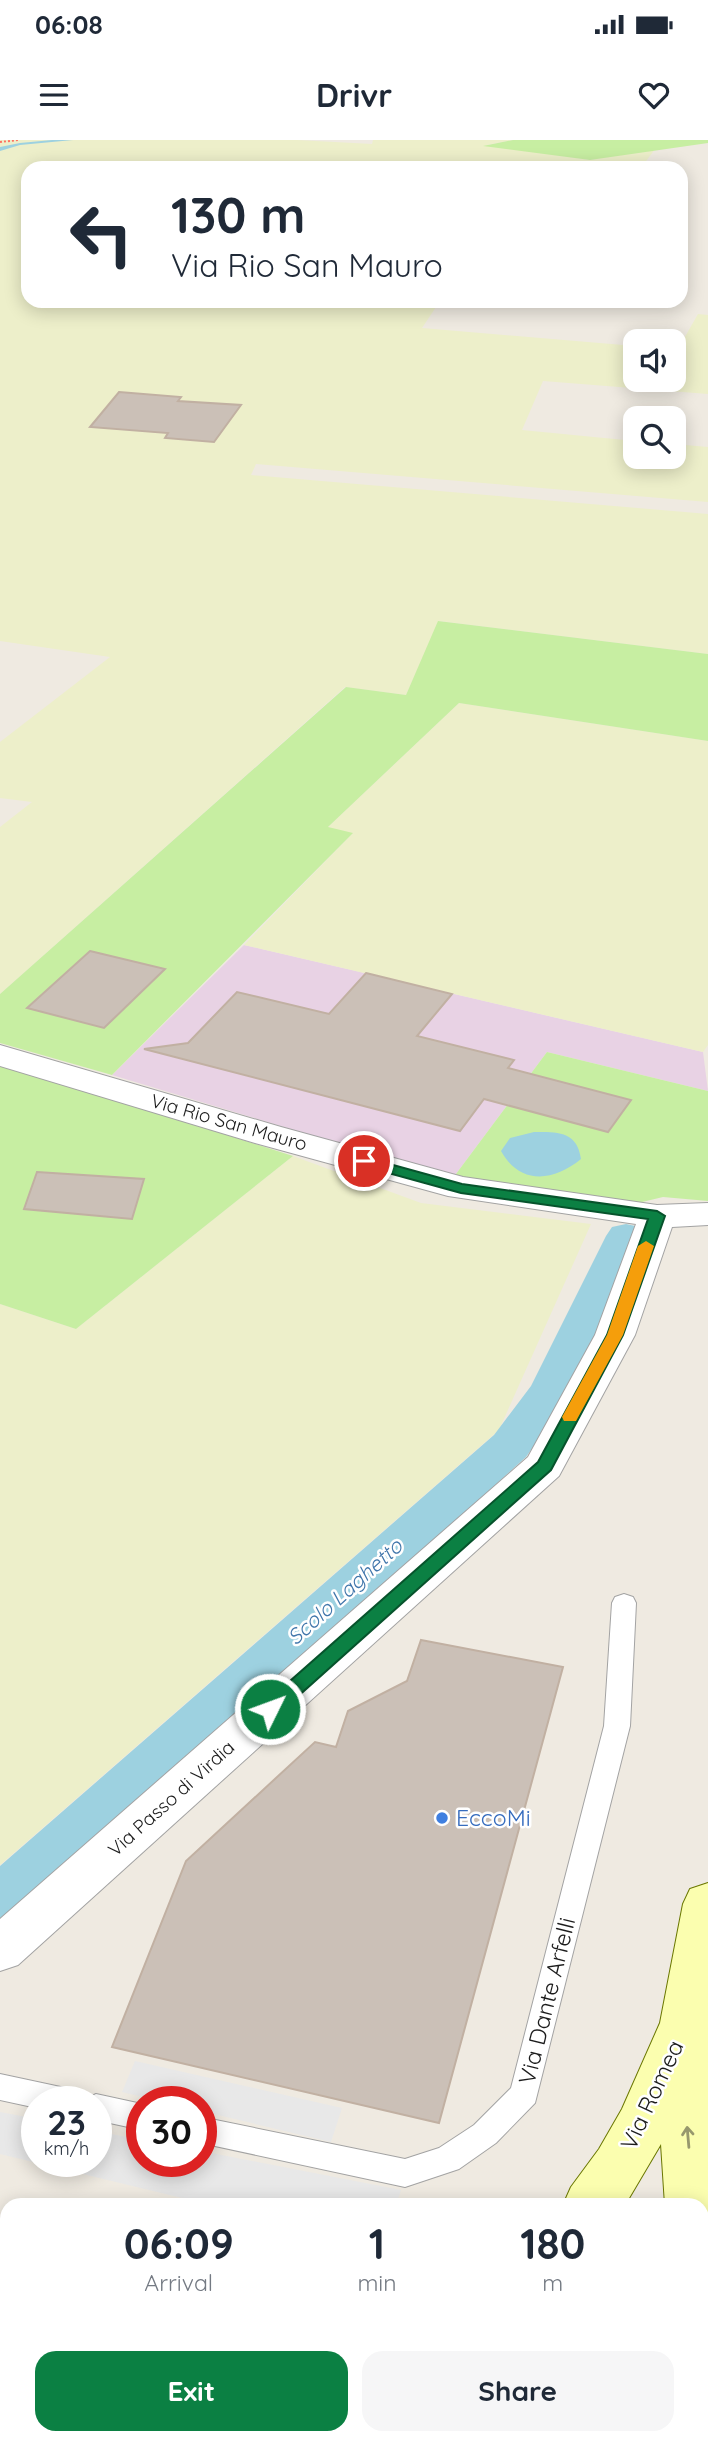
<!DOCTYPE html>
<html lang="en">
<head>
<meta charset="utf-8">
<style>
	body { margin:0; font-family:Quicksand,sans-serif; background:#f6f6f7; color:#1f2937; height:100vh; display:flex; flex-direction:column; font-size:26px; white-space:nowrap }
	* { box-sizing:border-box; margin:0 }
	p { font-size:23px; color:#747a83 }
	.icon { flex:none; width:38px; height:38px; fill:none; stroke:currentColor; stroke-width:2; stroke-linecap:round; stroke-linejoin:round }
	.map { position:relative; flex:1; overflow:hidden }
	.sheet { position:absolute; left:0px; top:2058px; width:709px; height:247px; display:flex; flex-direction:column; background:#fff; border-radius:21px 21px 0 0; box-shadow:0 4px 18px #0003 }
	.sheet>* { flex:none }
	.hud { position:absolute; left:21px; top:21px; width:667px; height:147px; border-radius:21px; box-shadow:0 4px 18px #0003; background:#fff; color:#1f2937; overflow:hidden }
	.controls { position:absolute; left:623px; top:189px; display:grid; gap:14px }
	.controls a { display:grid; place-items:center; width:63px; height:63px; border-radius:14px; background:#fff; box-shadow:0 4px 18px #0003; font-size:35px }
	.speed { position:absolute; left:21px; top:1946px; display:flex; gap:14px; font-size:35px; font-weight:700; text-align:center }
	.speed>* { display:grid; place-content:center; width:91px; height:91px; border-radius:50%; background:#fff; box-shadow:0 4px 18px #0003; line-height:1 }
	.speed small { font-size:18px; font-weight:400 }
	.speed .limit { border:10px solid #d22; background:#fff; color:#111 }
	.pin { position:absolute; display:grid; place-items:center; width:60px; height:60px; color:#fff; margin:-30px; border:4px solid #fff; border-radius:50%; box-shadow:0 2px 7px #0007 }
	.me { position:absolute; width:77px; margin:-38px; rotate:48deg; stroke-linejoin:round; filter:drop-shadow(0 0 5px #0008) }
	.turn { display:flex; align-items:center; gap:24px; height:147px; padding:0 35px; font-size:32px }
	.turn .icon { width:91px; height:91px; stroke-width:2.5 }
	.turn b { display:block; font-size:49px; line-height:60px }
	.eta { display:flex; justify-content:space-evenly; align-items:center; height:119px; text-align:center }
	.eta b { font-size:42px; font-weight:700; line-height:49px }
	.action { display:flex; gap:14px; margin-top:auto; padding:14px 35px }
	.action a { flex:1; height:80px; border-radius:21px; background:#0b8043; color:#fff; font-size:28px; font-weight:700; line-height:80px; text-align:center }
	.action a+a { background:#f6f6f7; color:#1f2937 }
	.status { display:flex; justify-content:space-between; align-items:center; height:49px; padding:0 35px; background:#fff; direction:ltr }
	.status svg { height:19px; fill:currentColor }
	header { display:flex; justify-content:space-between; align-items:center; height:91px; padding:0 35px; background:#fff; font-size:32px; font-weight:700 }
	.map>svg:first-child { display:block }
	.industrial { fill:#e8d2e4 }
	.farmland { fill:#edefca }
	.grass { fill:#c7eea2 }
	.parking { fill:#e8e8e8 }
	.water { fill:#9dd1e0 }
	.lines { fill:none; stroke-linecap:round; stroke-linejoin:round }
	.stream { fill:#9dd1e0; fill-rule:evenodd }
	.canal { fill:#9dd1e0; fill-rule:evenodd }
	.building { fill:#cbc0b7; stroke:#c1b0a2; stroke-width:2 }
	.lane-casing { stroke:#a3a3a3; stroke-width:2 }
	.street-casing { stroke:#a3a3a3; stroke-width:2 }
	.secondary-casing { stroke:#6a7700; stroke-width:2 }
	.path { stroke:#ff7162; stroke-width:2; stroke-dasharray:2 2; stroke-linecap:butt }
	.lane { fill:#fff; fill-rule:evenodd }
	.street { fill:#fff; fill-rule:evenodd }
	.secondary { fill:#fbfeaf; fill-rule:evenodd }
	.oneway { stroke:#97986d }
	.route { fill:#0b8043; stroke:#07532c; stroke-width:2 }
	.slow { fill:#f59e0b }
	.shop-dot { fill:#3f7fe0; stroke:#fff; stroke-width:2.5 }
	.labels { text-anchor:middle; stroke-width:5; stroke-linejoin:round; paint-order:stroke }
	.street-label { font-size:19px; fill:#1c1c1c; stroke:#fff }
	.water-label { font-size:21px; font-style:italic; fill:#4076ab; stroke:#fff }
	.near-shop-label { font-size:23px; fill:#366cbe; stroke:#fff; text-anchor:start }
	.near-street-label { font-size:23px; fill:#1c1c1c; stroke:#fff }
</style>
</head>
<body>
<div class="status"><b>06:08</b><svg viewBox="0 0 49 12"><path d="M0 12V9h3v3zM5 12V6h3v6zM10 12V3h3v9zM15 12V0h3v12zM26 1h20v11H26zM47 4h2v5h-2z"/></svg></div>
<header><svg class="icon" aria-label="menu" viewBox="0 0 24 24"><path d="M4 6h16M4 12h16M4 18h16"/></svg>Drivr<svg class="icon" aria-label="heart" viewBox="0 0 24 24"><path d="M12 20l-8-8c-3-5 5-10 8-4 3-6 11-1 8 4z"/></svg></header>
<div class="map">
<svg width="708" height="2304" viewBox="0 0 708 2304">
	<rect width="100%" height="100%" fill="#efeae1"/>
	<!-- industrial -->
	<polygon class="industrial" points="244,805 703,912 708,951 547,912 453,1038 112,935"/>
	<!-- farmland -->
	<g class="farmland">
		<polygon points="0,0 297,0 372,4 373,0 513,0 487,5 590,20 655,9 641,28 28,28 28,161 440,161 422,188 635,206 635,240 674,240 674,209 678,209 698,174 708,175 708,254 543,241 522,290 635,301 635,317 674,317 674,304 708,307 708,362 256,324 251,335 708,374 708,514 439,481 406,555 345,547 0,854 0,687 32,662 0,658 0,602 110,517 0,501"/>
		<polygon points="459,563 708,601 708,905 703,912 244,805 352,694 327,688"/>
		<polygon points="293,1016 421,1063 591,1084 499,1290 0,1725 0,1164 76,1189"/>
	</g>
	<!-- grass -->
	<g class="grass">
		<polygon points="513,0 708,0 708,3 590,20 483,6"/>
		<polygon points="438,481 708,514 708,601 459,563 328,687 353,693 112,935 0,903 0,854 346,547 406,555"/>
		<polygon points="547,912 708,951 708,1061 663,1057 638,1063 453,1038"/>
		<polygon points="0,923 293,1016 76,1189 0,1164"/>
	</g>
	<!-- parking -->
	<g class="parking">
		<polygon points="135,1921 342,1968 331,2002 201,1971 201,1962 163,1962 122,1952"/>
		<polygon points="0,1972 37,1979 37,2021 96,2021 96,1991 142,2000 142,2021 201,2021 201,2011 401,2050 396,2065 211,2065 0,2014"/>
	</g>
	<!-- water -->
	<path class="water" d="M 534,992 C 558,992 577,991 581,1019 C 553,1042 520,1045 501,1011 L 510,998 Z"/>
	<g class="lines">
		<!-- stream -->
		<polygon class="stream" points="52,0 73,0 20,5 0,11 0,7 20,3"/>
		<!-- canal -->
		<polygon class="canal" points="626,1084 640,1087 646,1096 573,1251 526,1317 20,1775 0,1781 0,1726 494,1295 531,1246 606,1096 612,1087"/>
	</g>
	<!-- building -->
	<g class="building">
		<polygon points="119,252 181,257 178,261 241,265 214,302 165,298 168,293 90,287"/>
		<polygon points="90,811 165,829 104,888 27,868"/>
		<polygon points="366,833 452,854 417,896 514,920 508,928 631,960 608,992 484,959 460,991 144,909 188,903 237,852 329,874"/>
		<polygon points="37,1032 144,1039 132,1079 24,1069"/>
		<polygon points="421,1500 563,1527 439,1983 112,1907 186,1721 315,1602 336,1607 348,1571 407,1541"/>
	</g>
	<g class="lines">
		<defs>
			<g id="lane">
				<polygon points="624,1454 633,1457 636,1463 630,1586 535,1963 496,2003 459,2029 405,2047 201,2003 201,1977 405,2019 439,2008 474,1985 511,1948 604,1586 612,1463 615,1457"/>
				<polygon points="0,1934 70,1949 81,1953 84,1960 96,1954 142,1964 142,1990 96,1980 96,1962 37,1962 37,1968 0,1960"/>
			</g>
			<polygon id="street" points="0,905 281,987 463,1037 657,1065 708,1063 708,1085 672,1087 635,1195 559,1336 18,1825 0,1831 0,1779 528,1317 595,1195 636,1084 448,1056 255,1003 0,926"/>
			<g id="secondary">
				<polygon points="708,1743 708,2085 702,2087 702,2065 665,2065 661,2004 625,2065 563,2065 571,2047 599,2009 622,1969 660,1883 683,1764 690,1749"/>
				<polygon points="702,2124 708,2126 708,2224 702,2222"/>
				<polygon points="0,2133 7,2134 7,2188 0,2187"/>
				<polygon points="364,2298 485,2298 486,2304 367,2304"/>
			</g>
		</defs>
		<!-- lane casing -->
		<use href="#lane" class="lane-casing"/>
		<!-- street casing -->
		<use href="#street" class="street-casing"/>
		<!-- secondary casing -->
		<use href="#secondary" class="secondary-casing"/>
		<!-- path -->
		<polyline class="path" points="0,2 19,0"/>
		<!-- lane -->
		<use href="#lane" class="lane"/>
		<!-- street -->
		<use href="#street" class="street"/>
		<!-- secondary -->
		<use href="#secondary" class="secondary"/>
	</g>
	<!-- one-way arrows -->
	<defs><path id="oneway-shaft" d="M-6 0H5M1.5-3L5.5 0L1.5 3" fill="none" stroke-width="1.6" stroke-linecap="round" stroke-linejoin="round" transform="scale(1.75)"/></defs>
	<use class="oneway" href="#oneway-shaft" transform="translate(688 1997) rotate(-95)"/>
	<!-- route -->
	<polygon class="route" points="364,1017 462,1044 657,1071 665,1076 623,1195 551,1330 277,1575 270,1577 264,1575 261,1569 264,1564 538,1322 607,1195 648,1079 461,1053 359,1025 357,1021"/>
	<!-- slow -->
	<polygon class="slow" points="646,1101 654,1106 623,1195 576,1281 564,1281 562,1277 607,1195 638,1106"/>
	<!-- markers -->
	<circle class="shop-dot" cx="442" cy="1678" r="7"/>
	<g class="labels">
		<!-- street labels -->
		<g class="street-label">
			<text transform="translate(229 982) rotate(16)" y="7">Via Rio San Mauro</text>
			<text transform="translate(171 1658) rotate(-42)" y="7">Via Passo di Virdia</text>
		</g>
		<!-- water labels -->
		<g class="water-label">
			<text transform="translate(345 1452) rotate(-42)" y="7">Scolo Laghetto</text>
		</g>
		<!-- near-shop labels -->
		<g class="near-shop-label">
			<text x="456" y="1686">EccoMi</text>
		</g>
		<!-- near-street labels -->
		<g class="near-street-label">
			<text transform="translate(547 1861) rotate(-76)" y="8">Via Dante Arfelli</text>
			<text transform="translate(652 1955) rotate(-65)" y="8">Via Romea</text>
		</g>
	</g>
</svg>
<div class="controls">
<a><svg class="icon" aria-label="sound" viewBox="0 0 24 24"><path d="M4 9h4l5-4v14l-5-4H4zM17 9q2 3 0 6"/></svg></a>
<a><svg class="icon" aria-label="search" viewBox="0 0 24 24"><circle cx="10" cy="10" r="6"/><path d="M15 15l6 6"/></svg></a>
</div>
<div class="speed"><div>23<small>km/h</small></div><div class="limit">30</div></div>
<div class="pin" style="left:364px;top:1021px;background:#d93025"><svg class="icon" aria-label="arrive" viewBox="0 0 24 24"><path d="M6 21V4h12l-3 4 3 4H6"/></svg></div>
<svg class="me" style="left:270px;top:1569px" viewBox="-20 -20 40 40"><circle r="17" fill="#0b8043" stroke="#fff" stroke-width="3"/><path d="M0-11L8 9 0 5-8 9z" fill="#fff"/></svg>
<div class="hud">
<div class="turn"><svg class="icon" aria-label="left" viewBox="0 0 24 24"><path d="M17 20v-9H6M10 6l-5 5 5 5"/></svg><div><b>130 m</b>Via Rio San Mauro</div></div>
</div>
<section class="sheet">
<div class="eta">
<div><b>06:09</b><p>Arrival</p></div>
<div><b>1</b><p>min</p></div>
<div><b>180</b><p>m</p></div>
</div>
<div class="action"><a>Exit</a><a>Share</a></div>
</section>
</div>
</body>
</html>
